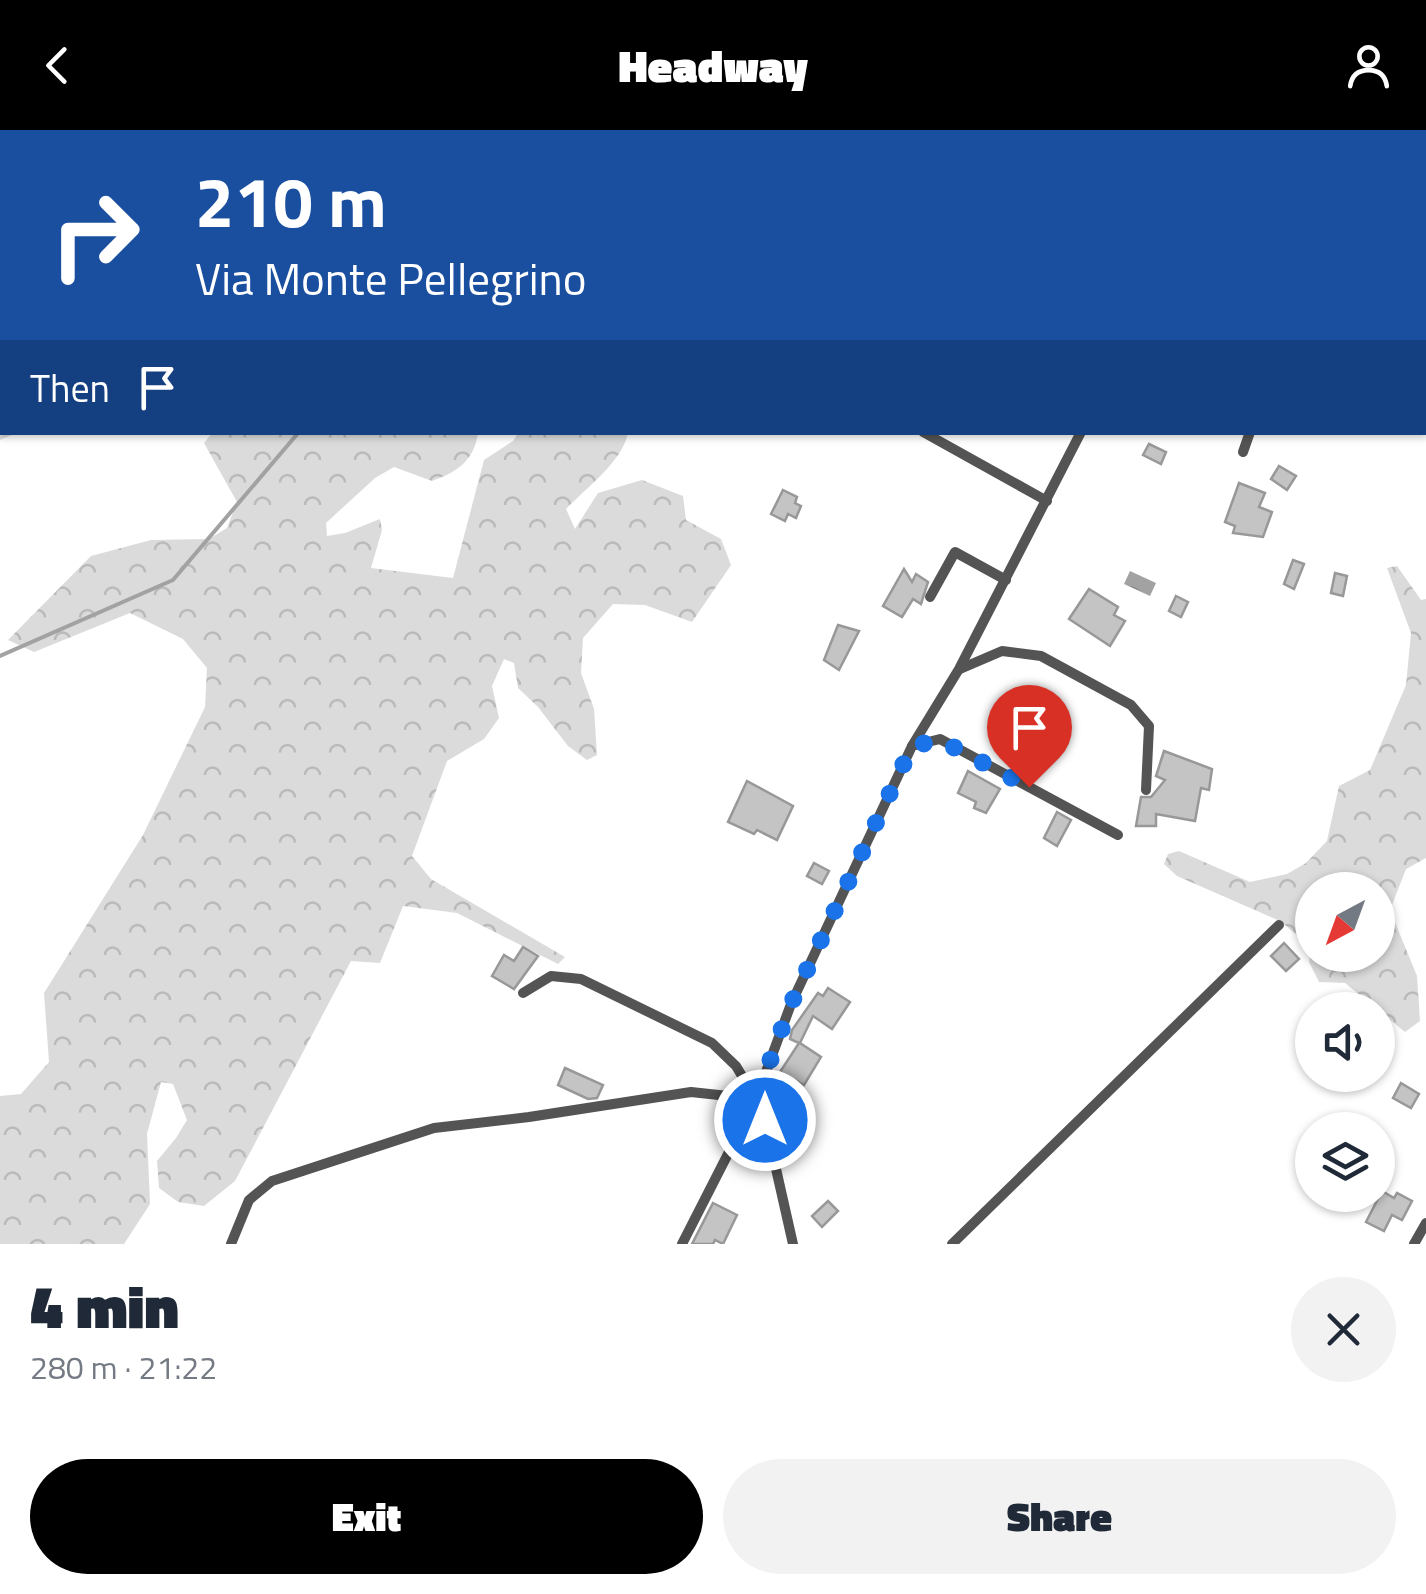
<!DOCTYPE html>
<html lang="en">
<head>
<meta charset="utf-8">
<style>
	body { margin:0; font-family:"Titillium Web",sans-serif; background:#f2f2f3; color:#1f2937; height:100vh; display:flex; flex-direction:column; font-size:38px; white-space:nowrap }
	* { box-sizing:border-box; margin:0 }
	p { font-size:32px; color:#747a83 }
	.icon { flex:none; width:55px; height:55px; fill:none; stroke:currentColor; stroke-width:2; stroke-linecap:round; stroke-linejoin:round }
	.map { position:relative; height:1114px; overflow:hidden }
	.drawer { display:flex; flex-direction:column; background:#fff; flex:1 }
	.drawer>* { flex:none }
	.guide { position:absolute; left:0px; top:0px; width:1428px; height:305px; box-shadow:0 2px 8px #0004; background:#1a4fa0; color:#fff; overflow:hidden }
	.needle { width:65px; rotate:221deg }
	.tools { position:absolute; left:1295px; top:742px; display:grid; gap:20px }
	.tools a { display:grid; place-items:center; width:100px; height:100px; border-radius:50%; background:#fff; box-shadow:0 2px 8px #0004; font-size:50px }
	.pin { position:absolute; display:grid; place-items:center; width:85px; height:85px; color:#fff; margin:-102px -42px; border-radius:50% 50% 50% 0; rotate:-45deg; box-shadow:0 0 10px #0007 }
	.pin .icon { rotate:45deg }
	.me { position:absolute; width:110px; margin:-55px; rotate:0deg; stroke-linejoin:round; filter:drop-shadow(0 0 8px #0008) }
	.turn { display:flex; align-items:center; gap:35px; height:210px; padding:0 30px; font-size:45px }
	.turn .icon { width:130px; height:130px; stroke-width:2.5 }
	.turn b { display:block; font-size:70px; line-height:85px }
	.then { display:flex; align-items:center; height:95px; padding:0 30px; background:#0003; gap:20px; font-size:38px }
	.round { display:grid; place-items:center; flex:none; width:105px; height:105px; border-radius:52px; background:#f2f2f3 }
	.overview { display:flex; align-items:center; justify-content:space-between; height:170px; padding:0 30px }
	h1 { font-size:60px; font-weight:800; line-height:75px }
	.primary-button { display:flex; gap:20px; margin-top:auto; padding:20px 30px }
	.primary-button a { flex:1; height:115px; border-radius:60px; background:#000; color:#fff; font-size:40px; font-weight:800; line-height:115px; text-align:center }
	.primary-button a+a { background:#f2f2f3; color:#1f2937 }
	header { display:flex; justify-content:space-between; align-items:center; height:130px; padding:0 30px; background:#000; color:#fff; font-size:45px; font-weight:800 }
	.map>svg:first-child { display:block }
	.forest { fill:url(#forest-crowns); fill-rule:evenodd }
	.water { fill:url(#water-waves) }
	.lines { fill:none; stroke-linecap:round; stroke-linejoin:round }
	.stream { stroke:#a2a2a2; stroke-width:4 }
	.building { fill:#c4c4c4; stroke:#989898; stroke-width:2.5 }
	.street { stroke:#545454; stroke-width:10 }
	.route { stroke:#1a73e8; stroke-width:18; stroke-dasharray:0 32.4 }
</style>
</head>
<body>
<header><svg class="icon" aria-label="back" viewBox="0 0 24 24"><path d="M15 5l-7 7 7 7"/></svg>Headway<svg class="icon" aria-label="person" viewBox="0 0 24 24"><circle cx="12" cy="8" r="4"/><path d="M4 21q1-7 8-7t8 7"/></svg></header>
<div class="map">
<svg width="1426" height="1114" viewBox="0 0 1426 1114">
	<defs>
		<pattern id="forest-crowns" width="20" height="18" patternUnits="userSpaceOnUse" patternTransform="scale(2.5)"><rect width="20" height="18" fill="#dbdbdb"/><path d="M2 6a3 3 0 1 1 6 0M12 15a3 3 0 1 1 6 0" fill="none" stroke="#bababa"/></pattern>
		<pattern id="water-waves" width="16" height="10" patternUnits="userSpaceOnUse" patternTransform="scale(2.5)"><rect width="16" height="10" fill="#a2a2a2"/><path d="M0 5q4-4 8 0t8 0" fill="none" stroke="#8a8a8a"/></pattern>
	</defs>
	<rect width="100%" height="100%" fill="#fff"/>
	<!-- forest -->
	<g class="forest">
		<polygon points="0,0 235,0 2,2 2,302 16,303 0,310"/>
		<path d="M 212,303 L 478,303 C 474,331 457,342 432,351 L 394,337 L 375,348 L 326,393 L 327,406 L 345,403 L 380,389 L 382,400 L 371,438 L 453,448 L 484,330 L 513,311 L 518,303 L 628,303 C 622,332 586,358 566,379 L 575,399 L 598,363 L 642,350 L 683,366 L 686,390 L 721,409 L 731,435 L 692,492 L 645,475 L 613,474 L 583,508 L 581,543 L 594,579 L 597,625 L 587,630 L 568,616 L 538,577 L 518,558 L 514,533 L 504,529 L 492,556 L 499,588 L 484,609 L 447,631 L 412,726 L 431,749 L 565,827 L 558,834 L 457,783 L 403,776 L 380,833 L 351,831 L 235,1051 L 204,1076 L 178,1072 L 159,1058 L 157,1031 L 176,1008 L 187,990 L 173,954 L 161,952 L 147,1004 L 150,1074 L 124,1114 L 0,1114 L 0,966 L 21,964 L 49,932 L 44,863 L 143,705 L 205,577 L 207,538 L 183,509 L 130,483 L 34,522 L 8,510 L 91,426 L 151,410 L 209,409 L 227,398 L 237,372 L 204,313 Z"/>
		<path d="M 1397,436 L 1421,470 L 1426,469 L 1426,728 L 1406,739 L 1390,780 L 1417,846 L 1420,891 L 1405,902 L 1345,853 L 1319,852 L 1309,832 L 1311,817 L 1280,791 L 1177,746 L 1164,734 L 1168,724 L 1179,721 L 1250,752 L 1287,744 L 1306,733 L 1327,711 L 1339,656 L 1370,640 L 1406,555 L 1411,503 L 1387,438 ZM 1312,760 L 1378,760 L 1378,825 L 1312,825 Z"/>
	</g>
	<!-- water -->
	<polygon class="water" points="1130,441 1156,453 1150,466 1124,454"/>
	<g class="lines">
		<!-- stream -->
		<g class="stream">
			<polyline points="550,2 551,0"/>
			<polyline points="0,526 173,450 299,302"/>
		</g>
	</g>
	<!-- building -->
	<g class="building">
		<polygon points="1149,314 1166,322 1161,334 1143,325"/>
		<polygon points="1279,336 1296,346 1287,360 1271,349"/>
		<polygon points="1239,353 1265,363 1259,377 1272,382 1263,407 1233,403 1235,396 1225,392"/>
		<polygon points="783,360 797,367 795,373 801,376 796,388 788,384 785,391 771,384"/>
		<polygon points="1293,430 1304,434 1294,459 1284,454"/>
		<polygon points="904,439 912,452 916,444 928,452 921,474 913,469 902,487 883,476"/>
		<polygon points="1335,443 1347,446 1343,466 1331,463"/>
		<polygon points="1089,459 1118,477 1114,485 1125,491 1110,516 1069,489"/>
		<polygon points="1176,466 1188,472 1181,487 1169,481"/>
		<polygon points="838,495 859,501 839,540 824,530"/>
		<polygon points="1164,621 1212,639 1209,660 1201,658 1195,691 1156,684 1156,696 1136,696 1141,667 1151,667 1165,650 1156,646"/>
		<polygon points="968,641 1000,659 986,683 974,678 976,672 958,663"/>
		<polygon points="747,651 793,676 777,710 757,700 754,704 728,692"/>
		<polygon points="1057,682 1071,690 1057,716 1044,708"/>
		<polygon points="814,733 829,741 822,754 807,746"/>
		<polygon points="1284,813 1299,829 1286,841 1271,826"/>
		<polygon points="523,817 538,826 514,859 492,846 504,825 514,831"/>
		<polygon points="828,858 850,872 832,899 813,886 800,913 821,927 804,955 780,942 799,913 790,909 792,900 818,863 823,866"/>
		<polygon points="565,938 603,955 597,968 588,969 558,955"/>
		<polygon points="1401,953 1419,964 1411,978 1393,968"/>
		<polygon points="1382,1061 1394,1068 1397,1063 1412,1071 1402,1090 1392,1085 1384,1101 1366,1092"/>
		<polygon points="828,1071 838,1081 822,1097 812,1086"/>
		<polygon points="713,1073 737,1085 723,1114 715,1110 713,1114 692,1114"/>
	</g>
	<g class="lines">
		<!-- street -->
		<g class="street">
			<polyline points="1228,2 1230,0"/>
			<polyline points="923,302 1047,371"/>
			<polyline points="1243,322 1250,302"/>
			<polyline points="930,467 955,422 1006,450"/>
			<polyline points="960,539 1002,521 1041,526 1131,575 1149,596 1146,660"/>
			<polyline points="912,616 959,539 1081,302"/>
			<polyline points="523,863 551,846 581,849 712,913 736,936 756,969"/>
			<polyline points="231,1114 249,1070 272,1051 434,998 529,987 691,962 756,969"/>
			<polyline points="682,1114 756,969"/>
			<polyline points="793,1114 765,990 756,969 791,874 912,616 940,609 1118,705"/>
			<polyline points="952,1114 1279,795"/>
			<polyline points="1414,1114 1426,1093"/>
		</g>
	</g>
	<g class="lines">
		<!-- route -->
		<polyline class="route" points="765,990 756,969 791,874 912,616 940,610 1029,657"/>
	</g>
</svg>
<div class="tools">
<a><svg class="needle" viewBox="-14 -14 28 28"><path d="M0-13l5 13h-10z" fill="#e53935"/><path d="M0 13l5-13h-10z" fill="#747a83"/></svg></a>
<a><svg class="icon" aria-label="sound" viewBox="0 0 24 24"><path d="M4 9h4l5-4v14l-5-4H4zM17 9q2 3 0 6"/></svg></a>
<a><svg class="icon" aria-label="layers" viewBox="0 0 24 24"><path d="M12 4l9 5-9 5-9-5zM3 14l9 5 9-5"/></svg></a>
</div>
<div class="pin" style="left:1029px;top:657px;background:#d93025"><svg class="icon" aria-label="arrive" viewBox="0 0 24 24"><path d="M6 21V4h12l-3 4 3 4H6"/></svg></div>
<svg class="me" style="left:765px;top:990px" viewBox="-20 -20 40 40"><circle r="17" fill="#1a73e8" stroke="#fff" stroke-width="3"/><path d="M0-11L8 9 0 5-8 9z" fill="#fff"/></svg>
<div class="guide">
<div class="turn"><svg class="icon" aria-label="right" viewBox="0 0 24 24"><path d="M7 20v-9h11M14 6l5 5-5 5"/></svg><div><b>210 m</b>Via Monte Pellegrino</div></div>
<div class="then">Then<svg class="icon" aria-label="arrive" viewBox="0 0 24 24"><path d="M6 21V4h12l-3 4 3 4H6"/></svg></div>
</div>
</div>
<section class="drawer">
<div class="overview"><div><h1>4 min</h1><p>280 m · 21:22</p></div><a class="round"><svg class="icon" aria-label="close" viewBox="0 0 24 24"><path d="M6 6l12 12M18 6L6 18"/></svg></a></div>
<div class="primary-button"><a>Exit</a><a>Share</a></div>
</section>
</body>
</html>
